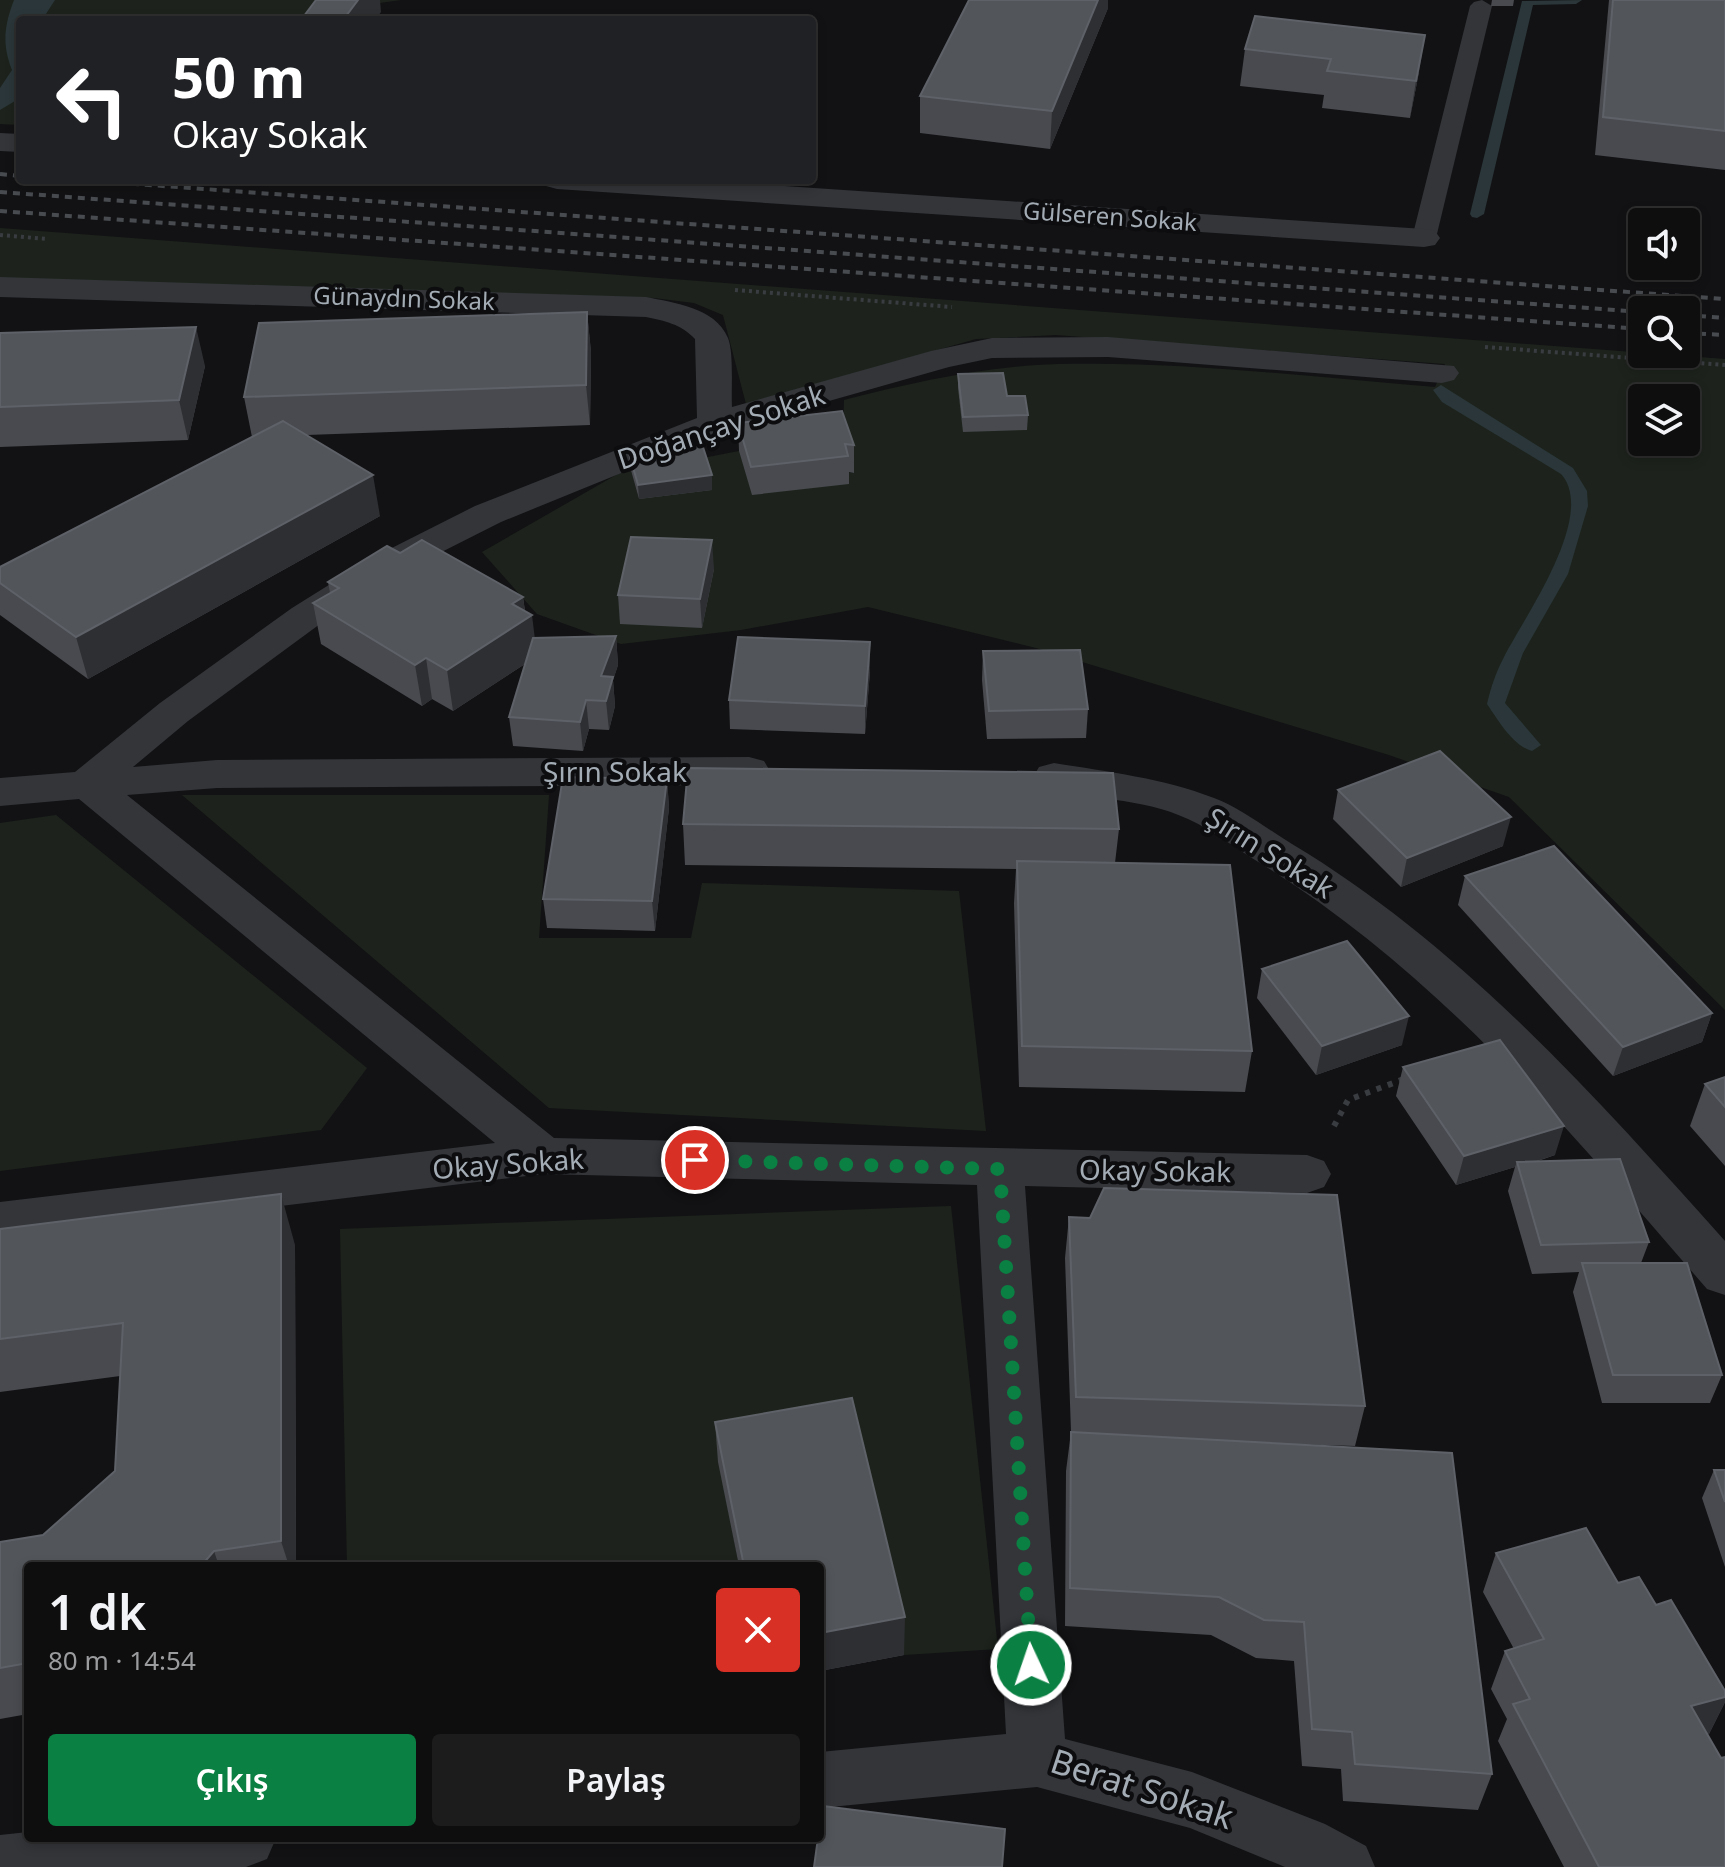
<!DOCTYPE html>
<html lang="tr">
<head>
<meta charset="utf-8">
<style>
	body { margin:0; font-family:"Noto Sans",sans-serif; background:#1c1c1d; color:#f1f3f6; height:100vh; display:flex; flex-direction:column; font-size:30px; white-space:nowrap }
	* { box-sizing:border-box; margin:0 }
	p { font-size:26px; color:#9b9c9e }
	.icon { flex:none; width:44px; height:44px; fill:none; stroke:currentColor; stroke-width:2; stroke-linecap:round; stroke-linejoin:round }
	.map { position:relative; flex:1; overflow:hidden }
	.drawer { position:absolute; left:24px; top:1562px; width:800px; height:280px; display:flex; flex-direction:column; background:#0e0e0f; border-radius:8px; box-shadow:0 4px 12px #0003,0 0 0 2px #2e2e2f }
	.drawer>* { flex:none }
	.banner { position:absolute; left:16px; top:16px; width:800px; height:168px; border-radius:8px; box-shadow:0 4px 12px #0003,0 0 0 2px #2e2e2f; background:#202124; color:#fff; overflow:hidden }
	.tools { position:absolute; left:1628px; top:208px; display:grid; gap:16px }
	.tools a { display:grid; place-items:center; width:72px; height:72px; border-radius:8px; background:#0e0e0f; box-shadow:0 4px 12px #0003,0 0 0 2px #2e2e2f; font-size:40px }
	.pin { position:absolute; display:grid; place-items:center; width:68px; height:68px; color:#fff; margin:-34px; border:4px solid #fff; border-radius:50%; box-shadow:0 2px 8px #0007 }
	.me { position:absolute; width:88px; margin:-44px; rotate:357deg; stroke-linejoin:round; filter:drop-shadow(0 0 6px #0008) }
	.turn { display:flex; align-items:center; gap:28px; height:168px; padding:0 24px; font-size:36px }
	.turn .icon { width:104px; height:104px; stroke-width:2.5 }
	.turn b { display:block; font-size:56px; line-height:68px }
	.round { display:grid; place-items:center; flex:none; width:84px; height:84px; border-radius:8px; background:#1c1c1d }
	.summary { display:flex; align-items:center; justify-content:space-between; height:136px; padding:0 24px }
	h1 { font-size:48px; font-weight:600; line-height:60px }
	.action { display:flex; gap:16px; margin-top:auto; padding:16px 24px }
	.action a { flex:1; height:92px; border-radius:8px; background:#0b8043; color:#fff; font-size:32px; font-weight:600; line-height:92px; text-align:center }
	.action a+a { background:#1c1c1d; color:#f1f3f6 }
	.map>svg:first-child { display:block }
	.green { fill:#1d231c; fill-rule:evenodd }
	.water { fill:#2a3639 }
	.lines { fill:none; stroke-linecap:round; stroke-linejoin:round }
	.stream { fill:#2a3639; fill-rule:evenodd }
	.path-far1 { stroke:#393c40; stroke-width:4; stroke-dasharray:3 4; stroke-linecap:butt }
	.path { stroke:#393c40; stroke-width:6; stroke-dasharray:5 7; stroke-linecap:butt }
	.lane { fill:#333539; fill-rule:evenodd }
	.street { fill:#333539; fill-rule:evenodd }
	.rail { stroke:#484c50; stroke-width:4; stroke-dasharray:7 6; stroke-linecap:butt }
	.wall { fill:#484a4f }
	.shaded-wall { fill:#2e2f33 }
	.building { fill:#52555a; stroke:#5e6268; stroke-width:2 }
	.route { stroke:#0b8043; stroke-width:14; stroke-dasharray:0 25.2 }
	.labels { text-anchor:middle; stroke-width:8; stroke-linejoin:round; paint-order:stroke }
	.far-street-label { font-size:24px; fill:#a3acb4; stroke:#0d0d0f }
	.street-label { font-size:28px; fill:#a3acb4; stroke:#0d0d0f }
	.near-street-label { font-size:34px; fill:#a3acb4; stroke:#0d0d0f }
</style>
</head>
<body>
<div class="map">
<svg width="1725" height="1867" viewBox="0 0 1725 1867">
	<rect width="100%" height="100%" fill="#121214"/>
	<!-- green -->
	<g class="green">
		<polygon points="0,0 401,0 343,8 334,20 20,20 20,125 0,124"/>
		<path d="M 0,228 L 1725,359 L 1725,1010 L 1509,797 L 1389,755 L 1036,648 L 868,607 L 741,630 L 621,644 L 537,614 L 482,552 L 630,467 L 639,499 L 703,458 L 739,451 L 853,473 L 843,439 L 844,400 C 915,382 986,366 1059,364 C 1184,361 1310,377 1435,387 L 1445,364 L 1056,335 L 976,339 L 746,404 L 723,315 L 694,303 L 654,298 L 0,278 ZM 1642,398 L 1686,398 L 1686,442 L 1642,442 Z"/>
		<polygon points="182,795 549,795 539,938 691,938 702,883 959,891 986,1131 549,1108"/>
		<polygon points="56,815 367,1068 321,1130 0,1171 0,823"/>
		<polygon points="951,1206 998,1649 904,1655 852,1438 719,1462 739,1566 347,1566 340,1229"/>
	</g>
	<!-- water -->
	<path class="water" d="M 14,0 L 55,0 L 42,20 L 20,20 L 20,98 L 0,110 L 0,88 L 12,70 C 2,44 4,26 14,0 Z"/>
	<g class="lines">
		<!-- stream -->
		<g class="stream">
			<polygon points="1582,0 1576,4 1533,5 1484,214 1477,218 1472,217 1470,214 1522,1"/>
			<path d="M 1441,385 L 1573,468 L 1587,491 L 1588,506 L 1568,574 L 1523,653 L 1505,703 L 1541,745 L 1532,751 C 1513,746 1498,720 1487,704 C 1491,687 1496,672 1504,657 C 1523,619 1598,515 1561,474 L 1442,402 L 1433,390 Z"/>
		</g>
		<!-- path-far1 -->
		<g class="path-far1">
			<polyline points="0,235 47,239"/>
			<polyline points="735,290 952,307"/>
			<polyline points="1485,347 1725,365"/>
		</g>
		<!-- path -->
		<polyline class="path" points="1334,1126 1348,1100 1404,1079"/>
		<!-- lane -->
		<polygon class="lane" points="1482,0 1492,6 1436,238 1433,243 1415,243 1412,238 1470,6 1474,2"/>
		<!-- street -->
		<g class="street">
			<polygon points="0,133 20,134 20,152 0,151"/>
			<polygon points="542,180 695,180 1424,229 1435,231 1440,238 1435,245 1424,247 557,189 546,186"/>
			<path d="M 0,277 L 646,297 C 674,303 715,307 728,338 C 734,353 731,390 732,407 L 931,351 L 992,338 L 1108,337 L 1454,366 L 1459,373 L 1454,380 L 1442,383 L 1108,357 L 992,358 L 949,367 L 727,430 L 501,522 L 398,574 L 320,624 L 188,721 L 133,767 L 217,760 L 749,757 L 764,761 L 770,771 L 764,781 L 749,785 L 217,788 L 127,795 L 554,1138 L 1307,1155 L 1324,1161 L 1331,1174 L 1324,1187 L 1307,1193 L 1025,1186 L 1065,1739 L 1192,1772 L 1325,1824 L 1366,1846 L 1375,1867 L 1285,1867 L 1190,1828 L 1037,1787 L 820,1808 L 820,1752 L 1006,1734 L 977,1185 L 543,1174 L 0,1240 L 0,1202 L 495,1143 L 79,799 L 0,806 L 0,778 L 75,772 L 160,703 L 292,608 L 372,558 L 475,506 L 697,418 L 695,339 C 681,324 665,321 646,317 L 0,297 Z"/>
			<path d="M 1054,763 C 1109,772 1162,778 1214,798 C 1241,808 1267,829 1292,844 C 1462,946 1594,1095 1725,1241 L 1725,1295 L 1707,1289 C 1572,1133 1438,973 1260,863 C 1236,849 1213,830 1188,819 C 1141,797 1088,800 1039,787 L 1033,777 L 1039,767 Z"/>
			<polygon points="28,1832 28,1838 276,1838 267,1859 246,1867 0,1867 0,1835"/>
		</g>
		<!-- rail -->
		<g class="rail">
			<polyline points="0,174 20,176"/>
			<polyline points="80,180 1725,299"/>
			<polyline points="0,192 1642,312"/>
			<polyline points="0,211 1642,329"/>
			<polyline points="1686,315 1725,318"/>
			<polyline points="1686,333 1725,335"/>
		</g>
	</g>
	<!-- wall -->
	<g class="wall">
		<polygon points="1492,0 1514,0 1513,6 1491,6"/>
		<polygon points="1609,0 1725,0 1725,170 1595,155"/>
		<polygon points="1108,8 1050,149 920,133 920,96"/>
		<polygon points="1255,16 1419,72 1410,118 1322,108 1324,95 1240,86 1245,49"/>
		<polygon points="587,312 591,352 590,425 307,435 380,516 88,679 0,615 0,567 252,437 244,397"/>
		<polygon points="0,333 205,366 188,440 0,447"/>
		<polygon points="958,374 1007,396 1028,415 1027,430 963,432 958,388"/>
		<polygon points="738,423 854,445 854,473 849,472 849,484 752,495 739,451"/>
		<polygon points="629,453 712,490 639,499 630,467"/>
		<polygon points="400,553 523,597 525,611 534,638 616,636 618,665 613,680 615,706 609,730 589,729 583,751 513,746 509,717 525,664 453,711 432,699 422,706 321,644 313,603 330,593 328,582"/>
		<polygon points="714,569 702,628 620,624 618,595"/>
		<polygon points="983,651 1088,709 1086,738 987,739 982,680"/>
		<polygon points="870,671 865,734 730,729 729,700"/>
		<polygon points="667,779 669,808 655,931 547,928 543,899"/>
		<polygon points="1338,790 1503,846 1401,887 1333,819"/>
		<polygon points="683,824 1119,829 1115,863 1252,1051 1245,1092 1019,1087 1014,903 1016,869 685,865"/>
		<polygon points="1465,876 1712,1013 1702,1042 1613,1076 1458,905"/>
		<polygon points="1262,969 1402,1045 1316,1075 1257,998"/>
		<polygon points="1403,1067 1555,1155 1535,1162 1649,1242 1641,1263 1722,1375 1710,1403 1602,1403 1573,1292 1579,1272 1532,1274 1508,1191 1515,1167 1456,1185 1396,1096"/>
		<polygon points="1725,1077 1725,1166 1690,1126 1705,1084"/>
		<polygon points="1069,1217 1365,1406 1355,1446 1289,1444 1492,1774 1478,1810 1343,1801 1341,1769 1302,1766 1294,1661 1256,1658 1211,1635 1065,1626 1066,1471 1071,1432 1065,1258"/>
		<polygon points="0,1229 295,1245 296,1566 28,1566 28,1714 0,1719 0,1542 43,1535 115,1471 120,1376 0,1392"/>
		<polygon points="715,1422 904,1655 820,1671 820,1566 739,1566 718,1462"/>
		<polygon points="1714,1470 1725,1470 1725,1567 1702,1498"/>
		<polygon points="1496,1553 1618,1583 1656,1605 1725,1691 1725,1702 1709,1734 1707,1734 1725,1867 1564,1867 1498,1741 1507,1719 1491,1689 1505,1651 1514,1649 1483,1592"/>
	</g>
	<!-- shaded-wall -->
	<g class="shaded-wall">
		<polygon points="358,0 380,0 381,12 375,20 343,20"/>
		<polygon points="1098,0 1108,0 1108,8 1050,149 1052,111"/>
		<polygon points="1425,35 1419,72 1410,118 1416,81"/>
		<polygon points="587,312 591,352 590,425 586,385"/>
		<polygon points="196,327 205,366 188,440 179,400"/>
		<polygon points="373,475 380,516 88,679 76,637"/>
		<polygon points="712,475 712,490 639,499 638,485"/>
		<polygon points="712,540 714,569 702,628 700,599"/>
		<polygon points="523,597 526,619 532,615 537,656 453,711 447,670 512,604"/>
		<polygon points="616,636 618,665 613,680 615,706 609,730 606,701 601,676"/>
		<polygon points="870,642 870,671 865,734 865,706"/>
		<polygon points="426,658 432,699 422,706 415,665"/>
		<polygon points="586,700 589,729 583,751 580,722"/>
		<polygon points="667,779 669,808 655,931 652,901"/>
		<polygon points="1511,817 1503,846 1401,887 1407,858"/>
		<polygon points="1712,1013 1702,1042 1613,1076 1623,1047"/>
		<polygon points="1409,1016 1402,1045 1316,1075 1322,1046"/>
		<polygon points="1564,1126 1555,1155 1518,1167 1517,1162 1515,1167 1456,1185 1464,1156"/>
		<polygon points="281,1194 295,1245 296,1566 289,1566 281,1541"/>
		<polygon points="214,1551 219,1566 201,1566"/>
		<polygon points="905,1617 904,1655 820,1671 820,1633"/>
		<polygon points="1725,1697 1725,1702 1709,1734 1673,1744 1691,1706"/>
	</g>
	<!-- building -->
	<g class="building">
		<polygon points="316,0 358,0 343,20 301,20"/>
		<polygon points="969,0 1098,0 1052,111 920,96"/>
		<polygon points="1613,0 1725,0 1725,131 1603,117"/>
		<polygon points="1255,16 1425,35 1416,81 1327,71 1331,59 1245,49"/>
		<polygon points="587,312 586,385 244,397 259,323"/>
		<polygon points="196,327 179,400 0,407 0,333"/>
		<polygon points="1003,373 1007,396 1025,396 1028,415 963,417 958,374"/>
		<polygon points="842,411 854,445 845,444 848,456 751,467 738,423"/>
		<polygon points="283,421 373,475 76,637 0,583 0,567"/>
		<polygon points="702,444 712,475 638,485 629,453"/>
		<polygon points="631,537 712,540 700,599 618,595"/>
		<polygon points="422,540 523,597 512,604 532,615 447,670 426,658 415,665 313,603 339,588 328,582 387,546 400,553"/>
		<polygon points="616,636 601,676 613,677 606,701 586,700 580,722 509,717 533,638"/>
		<polygon points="738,637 870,642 865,706 729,700"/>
		<polygon points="1080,650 1088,709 989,711 983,651"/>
		<polygon points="1440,751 1511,817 1407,858 1338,790"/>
		<polygon points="688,768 1113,773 1119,829 683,824"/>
		<polygon points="563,777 667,779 652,901 543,899"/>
		<polygon points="1554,846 1712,1013 1623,1047 1465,876"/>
		<polygon points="1017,861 1230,865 1252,1051 1022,1046"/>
		<polygon points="1347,941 1409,1016 1322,1046 1262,969"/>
		<polygon points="1500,1040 1564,1126 1464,1156 1403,1067"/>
		<polygon points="1725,1077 1725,1107 1705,1084"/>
		<polygon points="1620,1159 1649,1242 1541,1245 1517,1162"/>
		<polygon points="1104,1188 1337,1195 1365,1406 1076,1397 1069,1217 1090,1218"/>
		<polygon points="281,1194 281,1541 214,1551 201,1566 28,1566 28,1663 0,1668 0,1542 43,1535 115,1471 123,1323 0,1339 0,1229"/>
		<polygon points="1582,1263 1687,1263 1722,1375 1613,1375"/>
		<polygon points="852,1398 905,1617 820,1633 820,1566 744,1566 715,1422"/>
		<polygon points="1071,1432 1452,1453 1492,1774 1355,1764 1352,1732 1312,1729 1304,1622 1264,1620 1219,1597 1070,1588"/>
		<polygon points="1714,1470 1725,1470 1725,1502"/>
		<polygon points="1586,1528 1618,1583 1639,1577 1656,1605 1671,1600 1725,1691 1725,1697 1691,1706 1721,1758 1725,1757 1725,1867 1599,1867 1513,1704 1530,1699 1505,1651 1544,1639 1496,1553"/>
		<polygon points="823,1806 1005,1829 1002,1867 814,1867 818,1838 820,1838 820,1824"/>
	</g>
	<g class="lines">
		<!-- route -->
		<polyline class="route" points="695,1160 1000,1169 1031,1665"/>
	</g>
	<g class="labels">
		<!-- far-street labels -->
		<g class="far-street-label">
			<text transform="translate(1110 217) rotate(4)" y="8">Gülseren Sokak</text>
			<text transform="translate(404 299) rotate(2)" y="8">Günaydın Sokak</text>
		</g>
		<!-- street labels -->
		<g class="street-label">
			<text transform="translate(721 427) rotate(-18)" y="10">Doğançay Sokak</text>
			<text x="615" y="782">Şırın Sokak</text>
			<text transform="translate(1270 853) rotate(32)" y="10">Şırın Sokak</text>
			<text transform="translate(508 1164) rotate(-4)" y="10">Okay Sokak</text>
			<text transform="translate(1155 1171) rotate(1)" y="10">Okay Sokak</text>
		</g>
		<!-- near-street labels -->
		<g class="near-street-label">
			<text transform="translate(1142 1789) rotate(18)" y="12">Berat Sokak</text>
		</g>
	</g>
</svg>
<div class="tools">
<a><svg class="icon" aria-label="sound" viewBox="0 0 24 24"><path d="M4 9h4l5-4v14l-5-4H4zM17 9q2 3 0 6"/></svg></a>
<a><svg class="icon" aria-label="search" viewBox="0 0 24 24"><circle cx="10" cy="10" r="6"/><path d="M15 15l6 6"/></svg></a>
<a><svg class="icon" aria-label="layers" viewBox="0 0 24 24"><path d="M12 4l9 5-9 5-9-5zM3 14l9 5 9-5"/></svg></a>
</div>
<div class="pin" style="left:695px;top:1160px;background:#d93025"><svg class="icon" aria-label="arrive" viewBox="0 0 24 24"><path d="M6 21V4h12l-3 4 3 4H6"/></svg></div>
<svg class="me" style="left:1031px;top:1665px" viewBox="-20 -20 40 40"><circle r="17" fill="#0b8043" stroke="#fff" stroke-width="3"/><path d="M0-11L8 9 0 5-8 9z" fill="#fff"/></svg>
<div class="banner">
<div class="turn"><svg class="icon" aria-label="left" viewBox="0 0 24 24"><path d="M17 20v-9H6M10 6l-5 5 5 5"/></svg><div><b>50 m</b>Okay Sokak</div></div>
</div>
<section class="drawer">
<div class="summary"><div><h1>1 dk</h1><p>80 m · 14:54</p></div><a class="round" style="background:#d93025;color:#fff"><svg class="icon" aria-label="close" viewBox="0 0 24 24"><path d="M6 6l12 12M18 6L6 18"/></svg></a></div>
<div class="action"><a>Çıkış</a><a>Paylaş</a></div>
</section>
</div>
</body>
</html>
